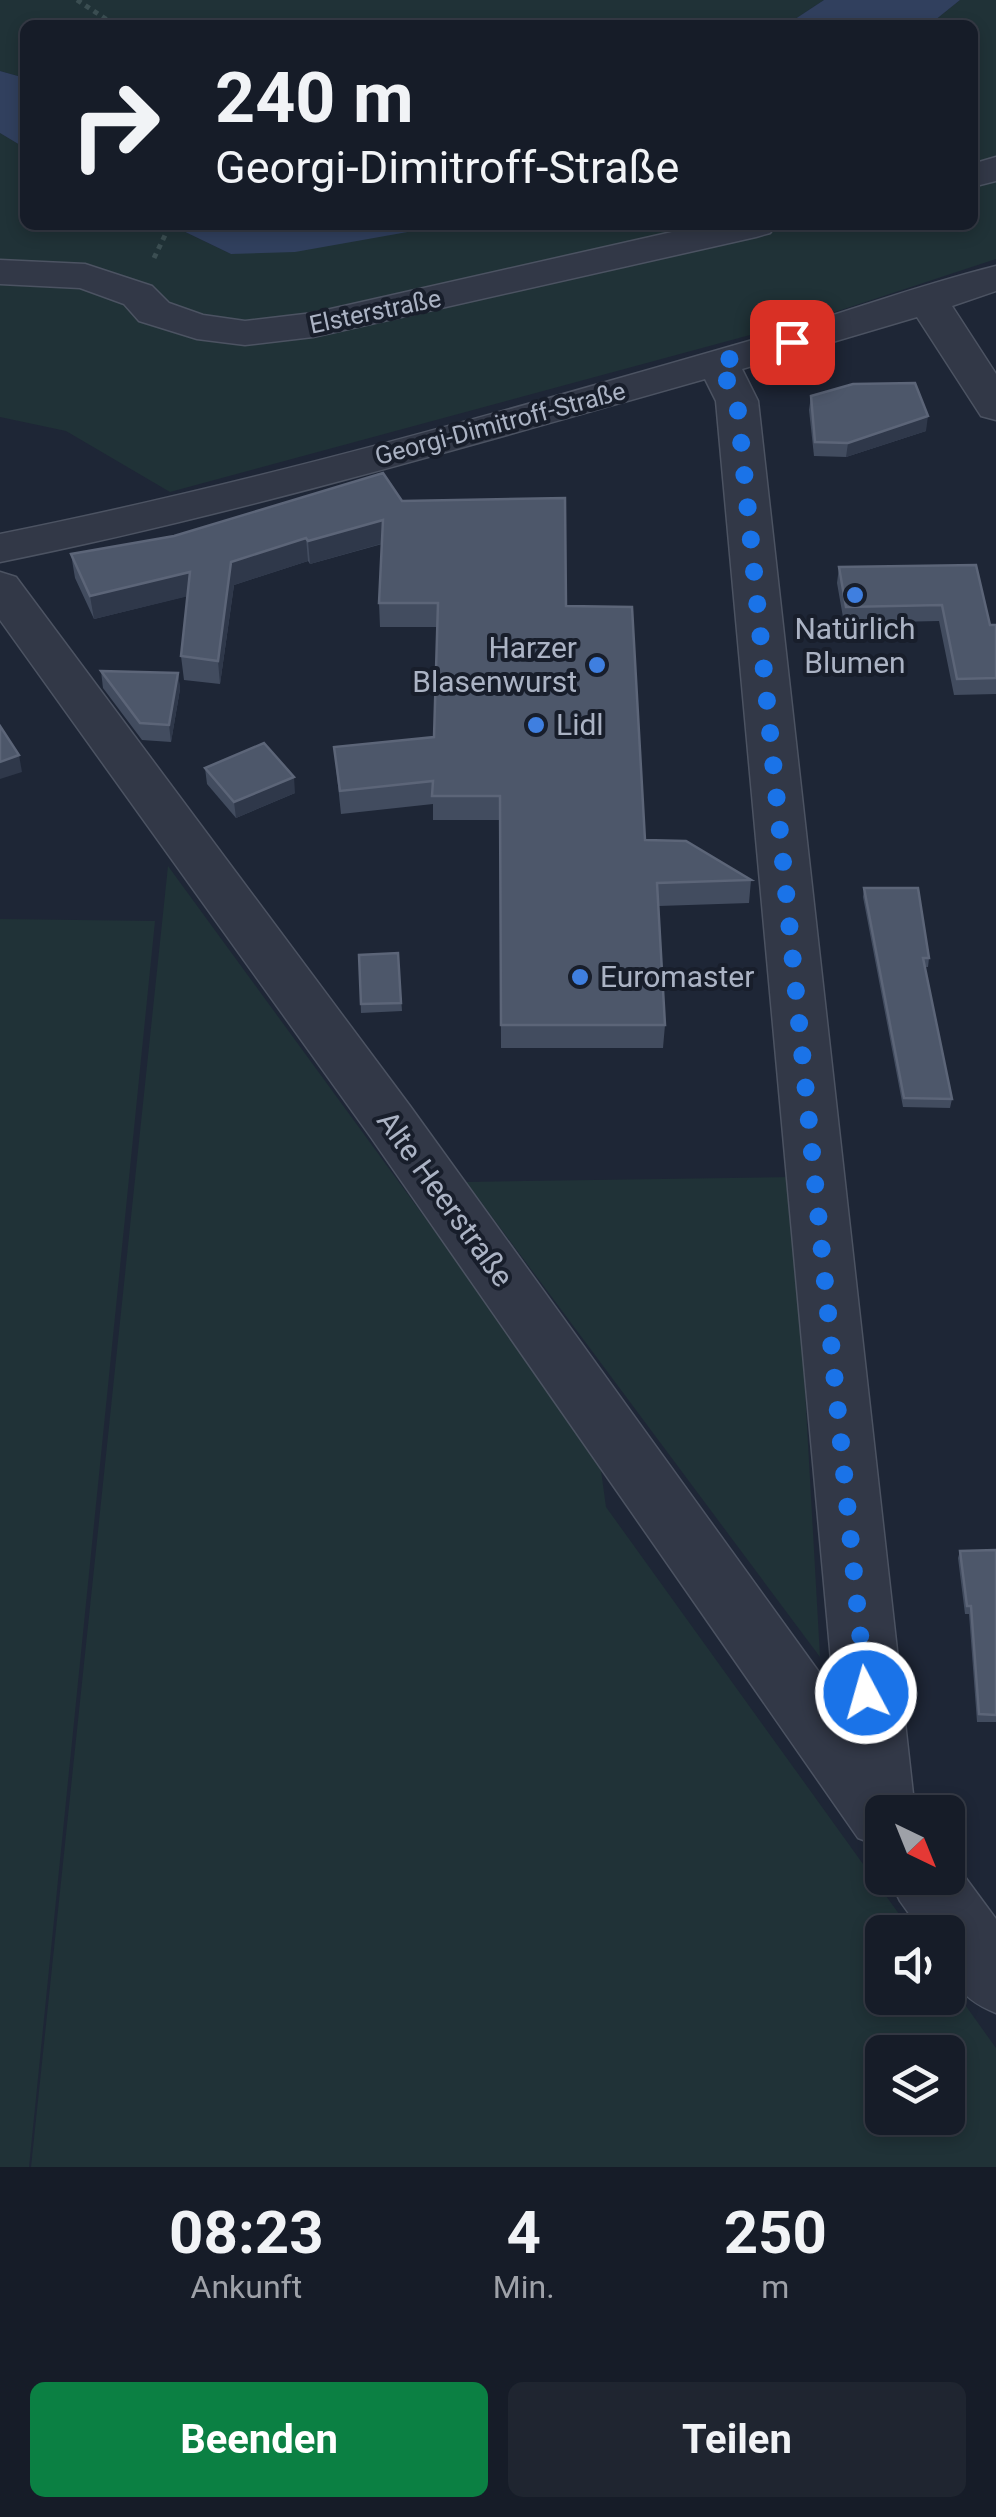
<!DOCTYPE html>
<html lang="de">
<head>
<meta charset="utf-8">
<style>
	body { margin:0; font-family:Roboto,sans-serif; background:#1f2530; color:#f1f3f6; height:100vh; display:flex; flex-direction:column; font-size:38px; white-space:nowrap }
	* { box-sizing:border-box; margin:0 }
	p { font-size:32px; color:#9ea1a8 }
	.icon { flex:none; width:55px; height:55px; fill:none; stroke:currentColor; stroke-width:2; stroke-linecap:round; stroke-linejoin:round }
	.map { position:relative; height:2167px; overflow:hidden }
	.sheet { display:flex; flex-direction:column; background:#161c28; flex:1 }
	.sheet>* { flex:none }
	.banner { position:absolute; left:20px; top:20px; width:958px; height:210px; border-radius:15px; box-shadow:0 5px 15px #0003,0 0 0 2px #353a45; background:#161c28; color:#f1f3f6; overflow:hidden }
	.needle { width:65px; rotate:137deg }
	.buttons { position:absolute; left:865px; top:1795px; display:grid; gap:20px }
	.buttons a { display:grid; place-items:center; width:100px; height:100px; border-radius:15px; background:#161c28; box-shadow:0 5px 15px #0003,0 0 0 2px #353a45; font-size:50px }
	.pin { position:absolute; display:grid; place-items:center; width:85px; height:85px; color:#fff; margin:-42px; border-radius:20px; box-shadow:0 5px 15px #0006 }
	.me { position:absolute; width:110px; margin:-55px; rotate:354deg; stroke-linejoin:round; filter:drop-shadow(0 0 8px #0008) }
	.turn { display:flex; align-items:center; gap:35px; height:210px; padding:0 30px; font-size:45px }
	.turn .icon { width:130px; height:130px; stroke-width:2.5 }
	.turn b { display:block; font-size:70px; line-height:85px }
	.eta { display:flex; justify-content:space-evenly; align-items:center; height:170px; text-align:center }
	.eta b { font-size:60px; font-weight:700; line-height:70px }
	.primary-button { display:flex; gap:20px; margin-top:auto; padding:20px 30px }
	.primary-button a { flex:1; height:115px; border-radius:15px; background:#0b8043; color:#fff; font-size:40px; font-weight:700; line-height:115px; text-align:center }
	.primary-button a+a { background:#1f2530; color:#f1f3f6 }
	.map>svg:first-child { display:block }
	.green { fill:#203237; fill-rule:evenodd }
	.water { fill:#31405e }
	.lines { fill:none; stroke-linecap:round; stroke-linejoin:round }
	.minor-casing { stroke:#4c5362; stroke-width:3 }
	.path { stroke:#3b4e52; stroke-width:5; stroke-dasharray:5 5; stroke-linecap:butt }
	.minor { fill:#323847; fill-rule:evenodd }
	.wall { fill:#424c5f }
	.shaded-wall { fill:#2f384a }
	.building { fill:#4d576a; stroke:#5c6578; stroke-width:2.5 }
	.route { stroke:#1a73e8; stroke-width:18; stroke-dasharray:0 32.4 }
	.shop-dot { fill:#3f7fe0; stroke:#181e2b; stroke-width:4 }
	.labels { text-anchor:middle; stroke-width:8; stroke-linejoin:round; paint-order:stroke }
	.far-street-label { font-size:25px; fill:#abb3c4; stroke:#181e2b }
	.poi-label { font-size:30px; fill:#abb3c4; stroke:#181e2b; text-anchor:start }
	.street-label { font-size:30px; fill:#abb3c4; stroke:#181e2b }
</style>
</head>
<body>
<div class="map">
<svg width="996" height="2167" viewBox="0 0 996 2167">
	<rect width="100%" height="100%" fill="#1e2636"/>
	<!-- green -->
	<g class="green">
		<polygon points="0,0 824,0 786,25 25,25 25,78 0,71"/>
		<polygon points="960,0 996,0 996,259 835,312 170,492 66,431 0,417 0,133 25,148 25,225 177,228 231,254 447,225 972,225 972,25 929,25"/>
		<path d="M 168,866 L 599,1456 L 606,1507 L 912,1932 L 882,1932 L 882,1998 L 948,1998 L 948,1981 L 996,2048 L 996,2167 L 31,2167 ZM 882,2052 L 948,2052 L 948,2118 L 882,2118 Z"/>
		<polygon points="0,919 155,921 29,2167 0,2167"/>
		<polygon points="793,1177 820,1657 466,1182"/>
	</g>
	<!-- water -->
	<g class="water">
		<polygon points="824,0 960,0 929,25 786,25"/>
		<polygon points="0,71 25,78 25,148 0,133"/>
		<polygon points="144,225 447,225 295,252 231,254 177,228"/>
	</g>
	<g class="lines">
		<defs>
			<g id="minor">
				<polygon points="996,157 996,181 972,187 972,164"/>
				<polygon points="703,225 776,225 770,233 756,237 313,337 245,345 197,339 139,321 124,304 80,288 0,284 0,260 85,264 152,286 169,303 203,315 245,321 313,313"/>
				<path d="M 996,266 L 996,291 L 952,306 L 996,374 L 996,420 L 981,416 L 917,317 L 742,369 L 758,401 L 915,1812 L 882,1812 L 882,1847 L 858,1838 L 370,1136 L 0,620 L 0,572 L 16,577 L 410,1106 L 834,1693 L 716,401 L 705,379 C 471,445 238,514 0,562 L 0,534 C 255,483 507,411 756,339 C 836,316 915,286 996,266 Z"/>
				<path d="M 948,1854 L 996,1919 L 996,2013 C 954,1996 948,1976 948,1932 L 922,1932 L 900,1901 L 889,1878 L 948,1878 Z"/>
			</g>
		</defs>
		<!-- minor casing -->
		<use href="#minor" class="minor-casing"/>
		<!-- path -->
		<g class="path">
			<polyline points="77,0 115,25"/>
			<polyline points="154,258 170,225"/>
		</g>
		<!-- minor -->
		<use href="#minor" class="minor"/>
	</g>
	<!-- wall -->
	<g class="wall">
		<polygon points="811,396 926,431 846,457 814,456 809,410"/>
		<polygon points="402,501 566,606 645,840 751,880 749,903 659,906 665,1025 663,1048 501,1048 500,820 433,820 433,804 341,814 334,747 434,737 437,627 380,627 379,603 382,544 310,564 308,561 234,585 220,684 184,680 181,656 187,596 94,619 75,578 71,554"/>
		<polygon points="976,565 990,625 996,625 996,694 954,695 939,621 844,623 837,583 839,567"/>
		<polygon points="101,671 178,673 180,689 171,742 142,740 103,688"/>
		<polygon points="205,768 295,793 236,818 207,784"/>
		<polygon points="864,888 929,958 928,967 925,967 952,1099 950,1108 903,1107 863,897"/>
		<polygon points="398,953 402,1011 361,1013 359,955"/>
		<polygon points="996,1550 996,1722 977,1722 969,1614 965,1614 958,1558 960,1551"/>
	</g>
	<!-- shaded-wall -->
	<g class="shaded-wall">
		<polygon points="928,416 926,431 846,457 848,443"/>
		<polygon points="383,520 384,543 310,564 308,541"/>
		<polygon points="306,538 308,561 234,585 220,684 218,661 231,562"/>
		<polygon points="190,572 193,595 94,619 90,596"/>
		<polygon points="178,673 180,689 171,742 169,725"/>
		<polygon points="19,755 22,772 0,779 0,762"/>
		<polygon points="294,777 295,793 236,818 234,802"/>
	</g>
	<!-- building -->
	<g class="building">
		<polygon points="915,383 928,416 848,443 815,442 811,396 853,384"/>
		<polygon points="383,473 402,501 565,498 566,606 632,607 645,840 686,841 751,880 657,883 665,1025 501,1025 500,796 432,796 433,781 340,791 334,747 434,737 438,603 379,603 383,520 308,541 306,538 231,562 218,661 181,656 190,572 90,596 71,554 174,536"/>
		<polygon points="976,565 990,625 996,625 996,678 957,679 942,605 846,607 839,567"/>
		<polygon points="101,671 178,673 169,725 140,723"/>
		<polygon points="0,726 19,755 0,762"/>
		<polygon points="264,743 294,777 234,802 205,768"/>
		<polygon points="864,888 918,888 929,958 923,958 952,1099 904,1098"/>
		<polygon points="398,953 401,1003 361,1004 359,955"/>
		<polygon points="996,1550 996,1715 979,1714 971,1606 967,1606 960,1551"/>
	</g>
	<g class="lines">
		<!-- route -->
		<polyline class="route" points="792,342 718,362 737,401 866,1693"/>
	</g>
	<!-- markers -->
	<g class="shop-dot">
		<circle cx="855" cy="595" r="10"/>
		<circle cx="597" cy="665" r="10"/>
		<circle cx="536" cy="725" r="10"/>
		<circle cx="580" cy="977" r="10"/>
	</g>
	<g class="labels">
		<!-- far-street labels -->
		<g class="far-street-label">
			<text transform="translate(375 311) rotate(-12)" y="9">Elsterstraße</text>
			<text transform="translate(500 423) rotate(-15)" y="9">Georgi-Dimitroff-Straße</text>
		</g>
		<!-- poi labels -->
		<g class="poi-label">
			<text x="855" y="639" text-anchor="middle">Natürlich<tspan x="855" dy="34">Blumen</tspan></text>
			<text x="577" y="658" text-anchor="end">Harzer<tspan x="577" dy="34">Blasenwurst</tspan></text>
			<text x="556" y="735">Lidl</text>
			<text x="600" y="987">Euromaster</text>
		</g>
		<!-- street labels -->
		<g class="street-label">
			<text transform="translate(445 1199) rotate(54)" y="10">Alte Heerstraße</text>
		</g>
	</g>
</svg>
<div class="buttons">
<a><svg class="needle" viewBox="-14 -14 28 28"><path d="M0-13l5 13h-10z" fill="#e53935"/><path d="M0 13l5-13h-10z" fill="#9ea1a8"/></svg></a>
<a><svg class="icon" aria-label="sound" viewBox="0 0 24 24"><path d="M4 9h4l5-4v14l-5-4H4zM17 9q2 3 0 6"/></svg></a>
<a><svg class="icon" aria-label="layers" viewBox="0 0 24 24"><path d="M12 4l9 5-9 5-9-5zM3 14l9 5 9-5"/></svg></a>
</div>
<div class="pin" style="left:792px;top:342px;background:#d93025"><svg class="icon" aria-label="arrive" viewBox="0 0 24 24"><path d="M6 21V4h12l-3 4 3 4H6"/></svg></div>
<svg class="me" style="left:866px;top:1693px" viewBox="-20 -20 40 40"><circle r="17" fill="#1a73e8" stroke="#fff" stroke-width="3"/><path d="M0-11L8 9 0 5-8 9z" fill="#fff"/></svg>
<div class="banner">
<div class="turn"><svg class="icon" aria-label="right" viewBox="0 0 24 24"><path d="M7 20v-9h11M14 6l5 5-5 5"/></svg><div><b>240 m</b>Georgi-Dimitroff-Straße</div></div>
</div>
</div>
<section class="sheet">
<div class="eta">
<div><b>08:23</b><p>Ankunft</p></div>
<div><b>4</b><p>Min.</p></div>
<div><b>250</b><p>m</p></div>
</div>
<div class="primary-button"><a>Beenden</a><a>Teilen</a></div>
</section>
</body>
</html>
